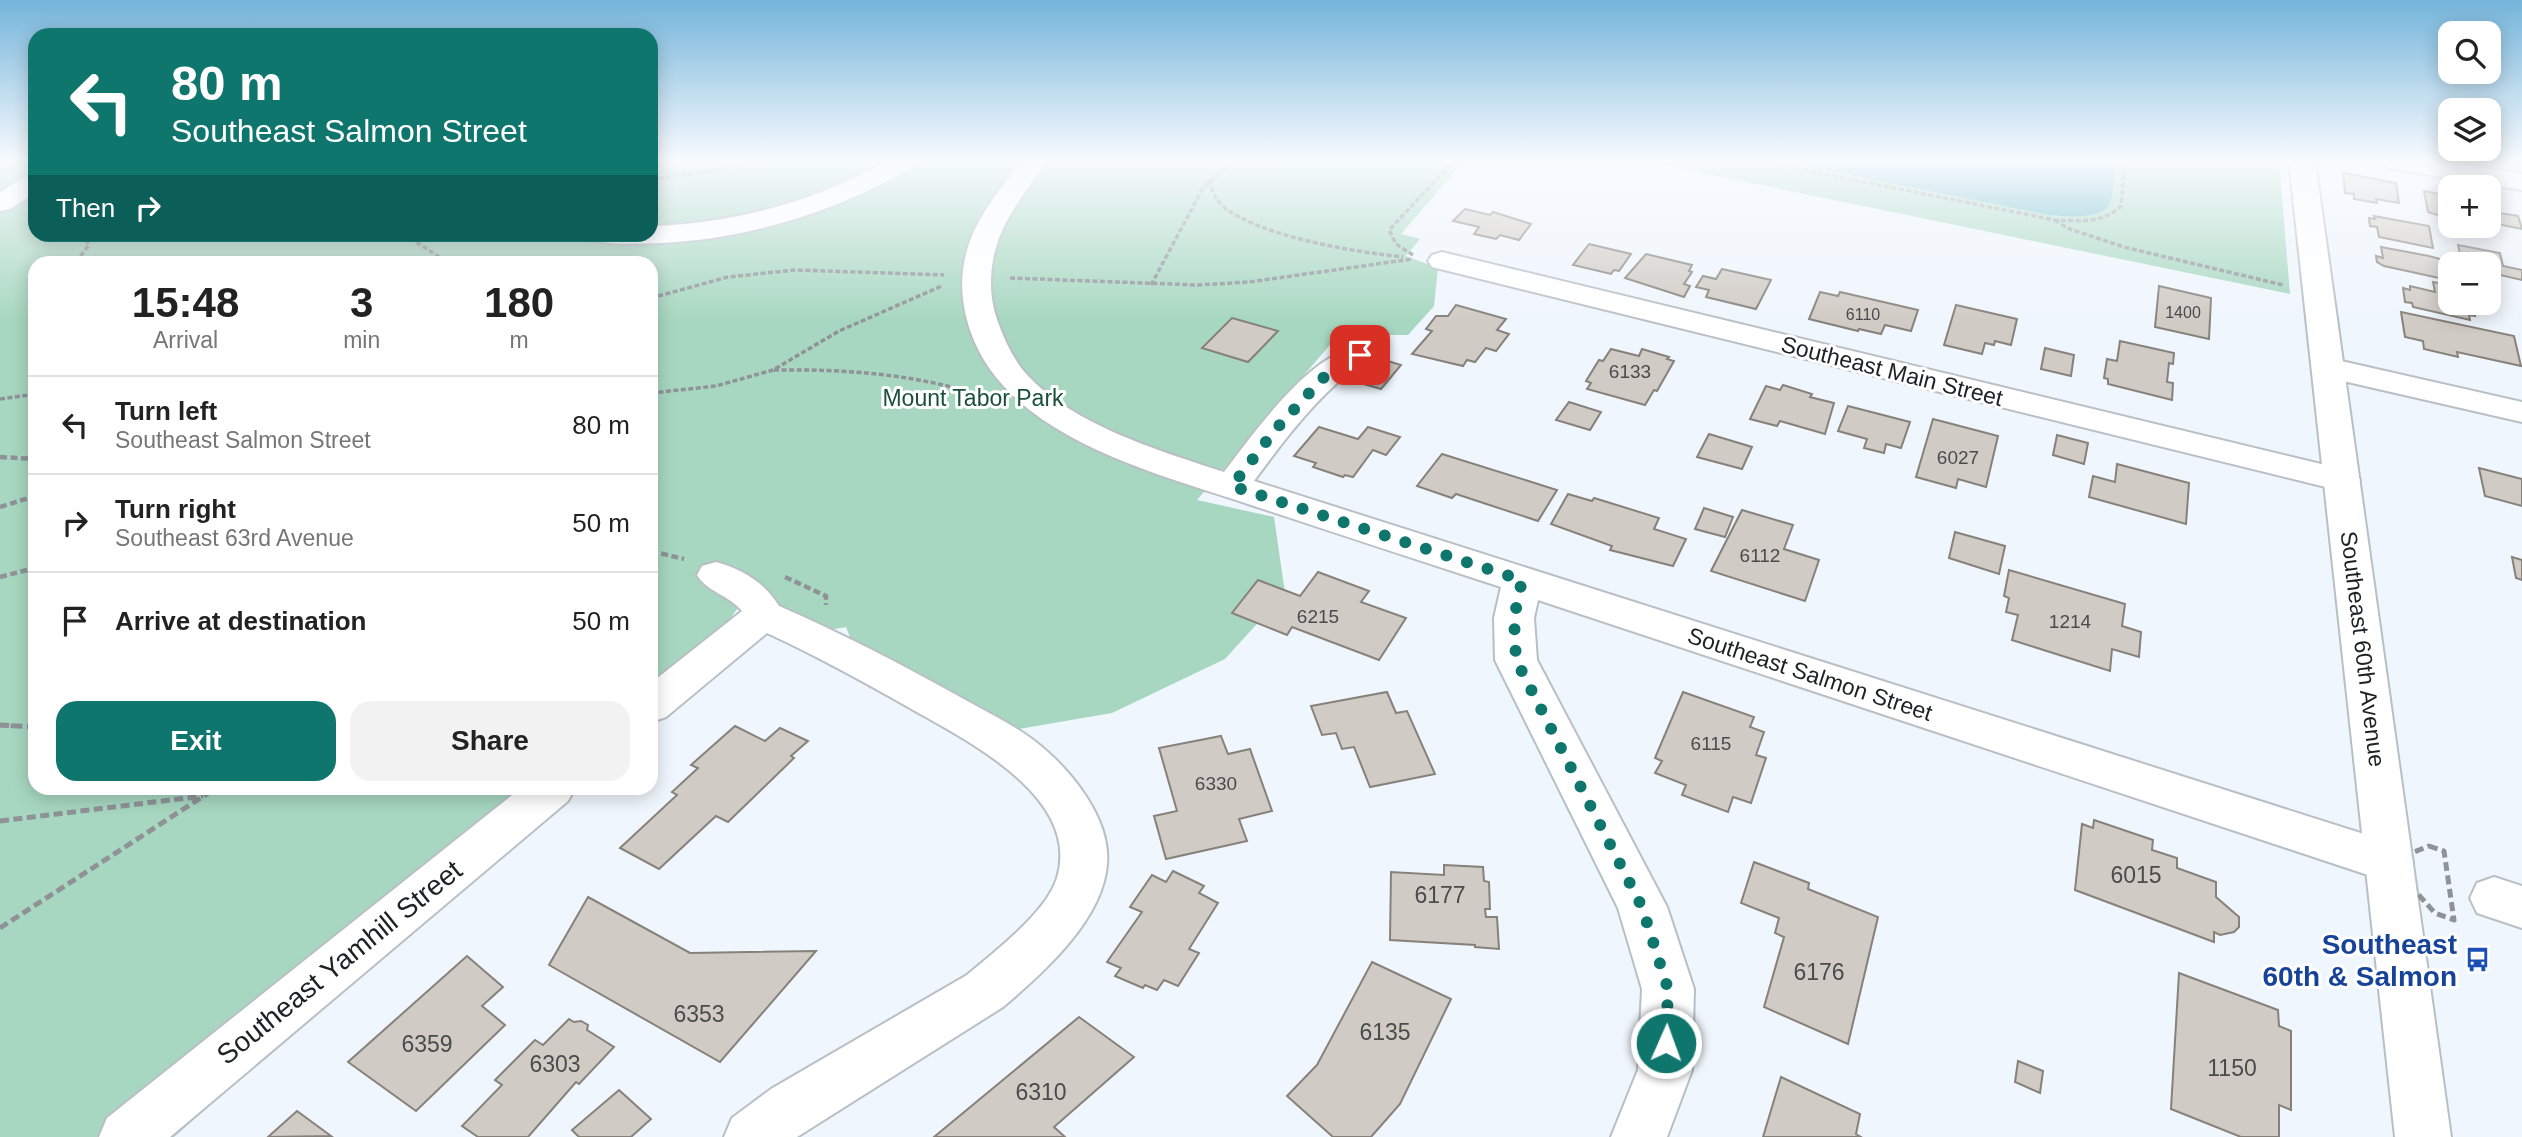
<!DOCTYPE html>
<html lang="en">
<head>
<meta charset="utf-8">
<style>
	body { margin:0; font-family:Helvetica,sans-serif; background:#f2f2f2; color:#222; height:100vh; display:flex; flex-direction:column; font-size:26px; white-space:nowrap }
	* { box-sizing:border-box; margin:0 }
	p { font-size:23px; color:#767676 }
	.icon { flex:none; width:38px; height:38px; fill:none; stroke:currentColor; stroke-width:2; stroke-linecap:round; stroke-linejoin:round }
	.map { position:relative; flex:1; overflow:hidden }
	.details { position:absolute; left:28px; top:256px; width:630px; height:539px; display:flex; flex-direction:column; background:#fff; border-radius:21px; box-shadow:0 4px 18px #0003 }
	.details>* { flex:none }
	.hud { position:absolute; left:28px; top:28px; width:630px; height:214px; border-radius:21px; box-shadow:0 4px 18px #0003; background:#0f766e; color:#fff; overflow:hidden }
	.fabs { position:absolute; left:2438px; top:21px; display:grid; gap:14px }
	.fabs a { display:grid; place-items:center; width:63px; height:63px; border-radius:14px; background:#fff; box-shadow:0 4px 18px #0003; font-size:35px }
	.pin { position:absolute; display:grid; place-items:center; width:60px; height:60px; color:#fff; margin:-30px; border-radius:14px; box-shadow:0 4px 10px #0006 }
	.me { position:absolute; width:77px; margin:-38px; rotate:2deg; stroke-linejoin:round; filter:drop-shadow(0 0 5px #0008) }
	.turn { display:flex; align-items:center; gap:24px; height:147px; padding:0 28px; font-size:32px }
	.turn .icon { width:91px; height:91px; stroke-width:2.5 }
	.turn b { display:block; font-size:49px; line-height:60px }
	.then { display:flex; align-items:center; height:66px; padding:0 28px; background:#0003; gap:14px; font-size:26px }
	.eta { display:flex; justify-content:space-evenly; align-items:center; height:119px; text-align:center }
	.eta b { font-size:42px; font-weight:600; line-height:49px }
	.cta { display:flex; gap:14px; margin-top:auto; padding:14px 28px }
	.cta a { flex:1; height:80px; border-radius:21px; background:#0f766e; color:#fff; font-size:28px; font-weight:600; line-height:80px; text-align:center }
	.cta a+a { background:#f2f2f2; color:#222 }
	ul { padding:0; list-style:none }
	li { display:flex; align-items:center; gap:21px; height:98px; padding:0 28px; border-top:2px solid #e0e0e0 }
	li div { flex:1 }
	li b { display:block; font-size:26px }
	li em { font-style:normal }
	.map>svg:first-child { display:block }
	.green { fill:#a7d7c0 }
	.water { fill:#66b5c6 }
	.building { fill:#d1cbc5; stroke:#86817b; stroke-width:2 }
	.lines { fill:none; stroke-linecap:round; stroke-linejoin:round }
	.minor-casing { stroke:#b9bfc5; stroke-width:4 }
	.major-casing { stroke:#b9bfc5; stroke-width:4 }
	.path-far2 { stroke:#8f9398; stroke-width:3.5; stroke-dasharray:5 2.5; stroke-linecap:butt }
	.path-far1 { stroke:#8f9398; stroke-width:4.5; stroke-dasharray:7 3.5; stroke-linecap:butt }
	.path { stroke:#8f9398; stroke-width:5; stroke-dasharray:9 4.5; stroke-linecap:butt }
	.minor { fill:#fff; fill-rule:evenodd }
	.major { fill:#fff; fill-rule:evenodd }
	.route { stroke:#0f766e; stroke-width:12; stroke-dasharray:0 21.6 }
	.labels { text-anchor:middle; stroke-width:6; stroke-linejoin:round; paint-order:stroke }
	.far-number-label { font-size:16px; fill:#4b4b4c }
	.number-label { font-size:19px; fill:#4b4b4c }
	.street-label { font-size:23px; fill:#1e2023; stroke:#fff }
	.park-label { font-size:23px; fill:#1b503b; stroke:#fff }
	.near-number-label { font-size:23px; fill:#4b4b4c }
	.near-transit-label { font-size:28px; font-weight:bold; fill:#164399; stroke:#fff; text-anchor:end }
	.near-street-label { font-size:28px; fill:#1e2023; stroke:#fff }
</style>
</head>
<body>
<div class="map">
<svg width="2522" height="1137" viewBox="0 0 2522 1137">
	<rect width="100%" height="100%" fill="#f0f6fd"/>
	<!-- green -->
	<g class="green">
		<polygon points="0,161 35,161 35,234 651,234 651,161 1464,161 1401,234 1420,239 1406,256 1438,268 1434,306 1408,335 1352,335 1341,332 1197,500 1274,517 1285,593 1225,659 1112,713 996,733 864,675 846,627 797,636 747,595 679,691 651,716 651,262 35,262 35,788 570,788 174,1137 0,1137"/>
		<polygon points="1645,161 2279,161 2290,294"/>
	</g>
	<!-- water -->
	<path class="water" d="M 1781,161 L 2115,161 C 2114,174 2114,189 2111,201 C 2105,221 2065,216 2049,215 Z"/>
	<!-- building -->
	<g class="building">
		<polygon points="2343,173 2396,183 2399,203 2376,199 2377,203 2354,199 2354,194 2345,193"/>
		<polygon points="2424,191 2450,196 2450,219 2428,212"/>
		<polygon points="1465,209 1490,215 1493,212 1531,224 1519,240 1500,235 1496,239 1474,234 1479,227 1453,221"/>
		<polygon points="2493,212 2518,216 2522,229 2497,224"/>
		<polygon points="2374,216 2429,226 2433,248 2379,237 2377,227 2370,226 2369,218 2375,219"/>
		<polygon points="1589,244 1631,254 1619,271 1614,270 1611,274 1573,265"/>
		<polygon points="2458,245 2500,253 2503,266 2522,270 2522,280 2491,273 2488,263 2461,258"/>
		<polygon points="2381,247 2429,256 2458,264 2450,264 2450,276 2439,274 2439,278 2384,266 2377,262 2376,256 2383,258"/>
		<polygon points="1646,254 1692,265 1689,271 1692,272 1684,284 1690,286 1684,297 1625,278"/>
		<polygon points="1722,269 1771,280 1756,309 1706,297 1709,290 1696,287 1703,276 1716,279"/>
		<polygon points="2433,282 2450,285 2450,303 2472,303 2475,316 2469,315 2470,320 2413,307 2412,303 2405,302 2403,288 2410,290 2410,286 2435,292"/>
		<polygon points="2159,286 2211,298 2209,339 2155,327"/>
		<polygon points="1820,292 1838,296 1840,292 1918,310 1911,331 1885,325 1881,334 1859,329 1858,331 1809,319"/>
		<polygon points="1456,305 1506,319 1497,330 1509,334 1496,351 1486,348 1475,362 1467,360 1463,366 1412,354 1432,331 1426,329 1436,316 1448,316"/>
		<polygon points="1956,305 2017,319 2011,345 1995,341 1994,345 1985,343 1982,354 1944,345"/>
		<polygon points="2401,312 2514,336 2521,366 2457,352 2458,357 2424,349 2423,341 2405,337"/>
		<polygon points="1232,318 1278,331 1248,362 1202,348"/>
		<polygon points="2120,341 2174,353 2173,364 2169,363 2167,382 2173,383 2172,400 2108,384 2108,379 2104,378 2107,359 2117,361"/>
		<polygon points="2045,348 2074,355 2071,376 2041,369"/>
		<polygon points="1611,349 1639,356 1642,349 1669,357 1667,359 1674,361 1657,391 1654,390 1645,405 1587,389 1591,383 1586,381 1599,360 1603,361"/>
		<polygon points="1368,355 1401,365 1381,389 1347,379"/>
		<polygon points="1783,385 1812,394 1810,397 1834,403 1825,434 1780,421 1777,426 1750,419 1766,386 1780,390"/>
		<polygon points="1569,402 1601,412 1590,430 1556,420"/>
		<polygon points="1848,406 1910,422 1901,448 1886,444 1884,453 1864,448 1867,439 1838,431"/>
		<polygon points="1933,419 1998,436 1986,487 1958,479 1956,488 1916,477"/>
		<polygon points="1319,427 1358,439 1368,427 1400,437 1386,455 1373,450 1353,477 1345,475 1343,477 1313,467 1316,463 1294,456"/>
		<polygon points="1709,434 1752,447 1742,469 1697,457"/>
		<polygon points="2057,435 2088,443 2084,464 2053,455"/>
		<polygon points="1442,454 1557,490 1538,521 1456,494 1452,498 1417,486"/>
		<polygon points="2117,464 2189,483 2186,524 2089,497 2093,476 2115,482"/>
		<polygon points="2479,468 2522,479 2522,506 2485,496"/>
		<polygon points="1568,494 1592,501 1594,498 1659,518 1654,529 1686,539 1673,566 1610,550 1612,546 1551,524"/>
		<polygon points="1704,508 1733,517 1725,537 1695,529"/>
		<polygon points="1742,510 1793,525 1784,549 1819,560 1805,601 1711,571"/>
		<polygon points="1955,532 2005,546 1999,574 1949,558"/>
		<polygon points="2512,557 2522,560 2522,580 2516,578"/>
		<polygon points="2009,570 2125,604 2122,626 2141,632 2139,657 2112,649 2110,671 2012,640 2018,615 2006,612 2009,598 2004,596"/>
		<polygon points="1318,572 1369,591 1361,602 1406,618 1379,660 1292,627 1287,635 1232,613 1258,580 1300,596"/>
		<polygon points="1387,692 1396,713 1407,711 1435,774 1370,787 1354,747 1342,749 1336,733 1322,735 1311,706"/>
		<polygon points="1683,692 1754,717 1750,727 1764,732 1756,755 1766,758 1751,803 1733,797 1728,812 1682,795 1686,785 1655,773 1662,761 1655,758"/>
		<polygon points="735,726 765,741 780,728 808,741 791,756 794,758 728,822 716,816 659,869 620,848 677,795 672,792 698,768 691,765"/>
		<polygon points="1221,736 1228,754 1250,749 1272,811 1239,819 1247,841 1166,859 1154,816 1177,811 1159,748"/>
		<polygon points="2094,820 2153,840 2152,850 2177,858 2177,868 2216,882 2216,897 2239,917 2239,927 2234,932 2220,935 2214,932 2214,942 2075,890 2082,824 2093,828"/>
		<polygon points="1754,862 1809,883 1808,889 1878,917 1848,1044 1764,1007 1784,937 1775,933 1779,918 1741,903"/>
		<polygon points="1444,865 1483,867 1484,881 1489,882 1490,909 1485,909 1486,917 1497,917 1499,949 1475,947 1475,945 1390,940 1391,872 1444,875"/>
		<polygon points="1173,871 1204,886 1199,893 1218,903 1189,949 1199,953 1178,986 1164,980 1157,990 1145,985 1143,988 1115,976 1121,968 1107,962 1142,912 1130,907 1152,875 1166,882"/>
		<polygon points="588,897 690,953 816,951 720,1062 549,965"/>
		<polygon points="467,956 503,987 482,1006 505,1025 416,1111 348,1062"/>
		<polygon points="1372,962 1451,999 1400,1104 1371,1137 1333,1137 1287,1096 1317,1065"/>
		<polygon points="2179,973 2278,1010 2279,1026 2291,1031 2291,1110 2279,1105 2279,1137 2241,1137 2171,1109"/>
		<polygon points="1079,1017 1134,1057 1054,1127 1065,1137 934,1137"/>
		<polygon points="569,1019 574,1022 581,1021 588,1025 587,1030 614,1047 579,1084 576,1082 528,1137 478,1137 462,1126 502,1085 495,1080 535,1040 543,1045"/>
		<polygon points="2018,1061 2043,1071 2040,1093 2015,1082"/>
		<polygon points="1781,1077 1860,1114 1856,1134 1861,1137 1763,1137"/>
		<polygon points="619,1090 651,1119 631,1137 579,1137 572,1130"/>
		<polygon points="297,1111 331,1136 268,1137"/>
	</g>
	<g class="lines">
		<defs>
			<g id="minor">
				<path d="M 887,161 L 920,161 L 916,166 C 836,211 752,239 660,243 C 637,244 612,245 590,240 L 586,234 L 651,234 L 651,226 C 736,223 813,202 887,161 Z"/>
				<path d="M 1021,161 L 1047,161 C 1030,186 1010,210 999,238 C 989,265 988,296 998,322 C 1004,339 1011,354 1022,369 C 1066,423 1160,451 1224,472 C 1252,436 1321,336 1371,348 L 1376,355 C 1366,369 1348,372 1336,384 C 1305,412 1279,447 1254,481 L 2389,842 L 2406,848 L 2413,862 L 2406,876 L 2389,882 L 1538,600 L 1534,618 L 1537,660 L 1667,907 L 1694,989 L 1692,1070 L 1667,1137 L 1611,1137 L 1638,1070 L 1642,989 L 1618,908 L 1495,660 L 1494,618 L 1501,587 C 1417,560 1333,532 1248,504 C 1153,472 1006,437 970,330 C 961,303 959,275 968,247 C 978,215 1001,188 1021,161 Z"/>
				<polygon points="2380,161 2444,161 2522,174 2522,190 2393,169 2384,166"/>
				<polygon points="35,174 35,193 10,209 0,211 0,192 26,176"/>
				<polygon points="1442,252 2342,469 2355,472 2360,480 2355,488 2342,491 1432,267 1428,261 1432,255"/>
				<polygon points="2328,358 2522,402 2522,422 2317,375 2312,368 2317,361"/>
				<path d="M 716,562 C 742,569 765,583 779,606 C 841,633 901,664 960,697 C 988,713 1017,726 1042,747 C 1073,773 1111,820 1107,864 C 1103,920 1043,973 1003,1007 L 797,1137 L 724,1137 L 732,1118 L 771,1089 L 967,975 C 994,952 1046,913 1057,878 C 1082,796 964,739 908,707 C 862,681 815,655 767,633 L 666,717 L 651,722 L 651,683 L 742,611 C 729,595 707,592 697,575 L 702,566 Z"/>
				<polygon points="521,788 575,788 568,801 170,1137 99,1137 107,1118"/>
				<polygon points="2494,877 2522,886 2522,928 2477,913 2470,898 2477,883"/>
			</g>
			<polygon id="major" points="2289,161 2315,161 2451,1137 2395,1137"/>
		</defs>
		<!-- minor casing -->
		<use href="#minor" class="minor-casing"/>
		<!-- major casing -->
		<use href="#major" class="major-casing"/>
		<!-- path-far2 -->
		<g class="path-far2">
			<path d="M 1759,161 L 2055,220 C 2079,221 2102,224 2121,206 L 2125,161"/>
			<polyline points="651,180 769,161"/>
			<path d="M 1209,180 C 1212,191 1216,201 1225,208 C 1263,237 1355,252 1403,257"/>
			<polyline points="2055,220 2067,228 2124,247 2283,285"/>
			<polyline points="404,234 447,262"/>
			<polyline points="1413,255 1396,244 1389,230 1454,161"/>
			<polyline points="76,262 89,245 82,234"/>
			<polyline points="1010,278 1198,285 1249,282 1412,259"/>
			<polyline points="1151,285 1203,188 1233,161"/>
			<polyline points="651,298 728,277 795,270 944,275"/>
			<polyline points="35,366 30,395 35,402"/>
			<path d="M 774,370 C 847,369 916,374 986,397"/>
			<polyline points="651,393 716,386 773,370 839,331 942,286"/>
			<polyline points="0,399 30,395"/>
		</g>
		<!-- path-far1 -->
		<g class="path-far1">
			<polyline points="0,457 35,459"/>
			<polyline points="0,507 35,496"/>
			<polyline points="651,551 684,559"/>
			<polyline points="0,577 35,568"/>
			<polyline points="785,577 826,596 826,605"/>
			<polyline points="0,725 14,726"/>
		</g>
		<!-- path -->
		<g class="path">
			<polyline points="0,725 35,727"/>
			<polyline points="0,821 203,796"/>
			<polygon points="2429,846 2444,851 2454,920 2435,913 2389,862"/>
			<polyline points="0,928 216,788"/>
		</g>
		<!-- minor -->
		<use href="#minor" class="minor"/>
		<!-- major -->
		<use href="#major" class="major"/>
	</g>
	<!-- sky -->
	<linearGradient id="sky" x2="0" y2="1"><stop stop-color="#74b4da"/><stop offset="0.5" stop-color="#f8fbfe"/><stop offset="1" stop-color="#f8fbfe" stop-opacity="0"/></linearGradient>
	<rect width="2522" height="321" fill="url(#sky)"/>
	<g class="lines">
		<!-- route -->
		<polyline class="route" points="1360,355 1326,375 1276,429 1232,486 1522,580 1514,618 1516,660 1642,907 1668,989 1666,1043"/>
	</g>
	<!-- icons -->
	<defs>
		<symbol id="bus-bare" viewBox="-9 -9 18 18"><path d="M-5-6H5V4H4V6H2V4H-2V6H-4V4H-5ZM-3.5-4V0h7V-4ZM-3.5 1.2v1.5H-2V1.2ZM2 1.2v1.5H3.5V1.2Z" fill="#1a4fb4" stroke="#fff" stroke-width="2.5" paint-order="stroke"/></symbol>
	</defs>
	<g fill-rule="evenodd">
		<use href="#bus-bare" x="2460" y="942" width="35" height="35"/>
	</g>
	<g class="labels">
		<!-- far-number labels -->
		<g class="far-number-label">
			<text x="2183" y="318">1400</text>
			<text x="1863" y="320">6110</text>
		</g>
		<!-- number labels -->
		<g class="number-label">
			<text x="1630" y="378">6133</text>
			<text x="1958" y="464">6027</text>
			<text x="1760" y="562">6112</text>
			<text x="1318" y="623">6215</text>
			<text x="2070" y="628">1214</text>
			<text x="1711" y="750">6115</text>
			<text x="1216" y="790">6330</text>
		</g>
		<!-- street labels -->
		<g class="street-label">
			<text transform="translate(1892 371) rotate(14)" y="8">Southeast Main Street</text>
			<text transform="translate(2363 649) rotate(83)" y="8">Southeast 60th Avenue</text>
			<text transform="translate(1810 674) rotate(18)" y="8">Southeast Salmon Street</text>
		</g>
		<!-- park labels -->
		<g class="park-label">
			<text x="973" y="406">Mount Tabor Park</text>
		</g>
		<!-- near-number labels -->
		<g class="near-number-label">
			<text x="2136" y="883">6015</text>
			<text x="1440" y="903">6177</text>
			<text x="1819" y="980">6176</text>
			<text x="699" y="1022">6353</text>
			<text x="1385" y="1040">6135</text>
			<text x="427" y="1052">6359</text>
			<text x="555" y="1072">6303</text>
			<text x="2232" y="1076">1150</text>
			<text x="1041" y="1100">6310</text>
		</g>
		<!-- near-transit labels -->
		<g class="near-transit-label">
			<text x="2457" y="954">Southeast<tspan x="2457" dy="32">60th &amp; Salmon</tspan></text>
		</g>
		<!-- near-street labels -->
		<g class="near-street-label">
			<text transform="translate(339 962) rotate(-39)" y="10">Southeast Yamhill Street</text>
		</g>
	</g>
</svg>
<div class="fabs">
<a><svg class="icon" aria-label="search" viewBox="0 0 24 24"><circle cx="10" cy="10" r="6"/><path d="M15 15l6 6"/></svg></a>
<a><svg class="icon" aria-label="layers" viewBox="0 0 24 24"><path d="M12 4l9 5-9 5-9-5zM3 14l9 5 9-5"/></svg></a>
<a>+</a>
<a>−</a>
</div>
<div class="pin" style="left:1360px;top:355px;background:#d93025"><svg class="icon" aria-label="arrive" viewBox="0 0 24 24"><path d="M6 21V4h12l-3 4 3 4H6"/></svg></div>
<svg class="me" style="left:1666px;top:1043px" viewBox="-20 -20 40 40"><circle r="17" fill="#0f766e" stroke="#fff" stroke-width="3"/><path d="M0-11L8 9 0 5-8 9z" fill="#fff"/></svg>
<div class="hud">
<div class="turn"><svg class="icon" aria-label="left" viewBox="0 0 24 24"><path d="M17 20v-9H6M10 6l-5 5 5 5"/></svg><div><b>80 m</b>Southeast Salmon Street</div></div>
<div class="then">Then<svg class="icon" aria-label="right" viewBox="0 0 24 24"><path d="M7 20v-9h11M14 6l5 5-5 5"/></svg></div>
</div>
<section class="details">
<div class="eta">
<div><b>15:48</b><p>Arrival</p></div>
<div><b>3</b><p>min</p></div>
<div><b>180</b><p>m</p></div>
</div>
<ul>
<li><svg class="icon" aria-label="left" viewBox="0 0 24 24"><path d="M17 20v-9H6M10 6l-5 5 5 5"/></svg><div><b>Turn left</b><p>Southeast Salmon Street</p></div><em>80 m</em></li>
<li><svg class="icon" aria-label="right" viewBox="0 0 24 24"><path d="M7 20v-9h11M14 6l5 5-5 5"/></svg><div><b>Turn right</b><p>Southeast 63rd Avenue</p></div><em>50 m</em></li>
<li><svg class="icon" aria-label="arrive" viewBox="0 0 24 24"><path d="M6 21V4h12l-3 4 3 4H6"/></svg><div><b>Arrive at destination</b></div><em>50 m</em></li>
</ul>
<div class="cta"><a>Exit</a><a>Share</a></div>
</section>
</div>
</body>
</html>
